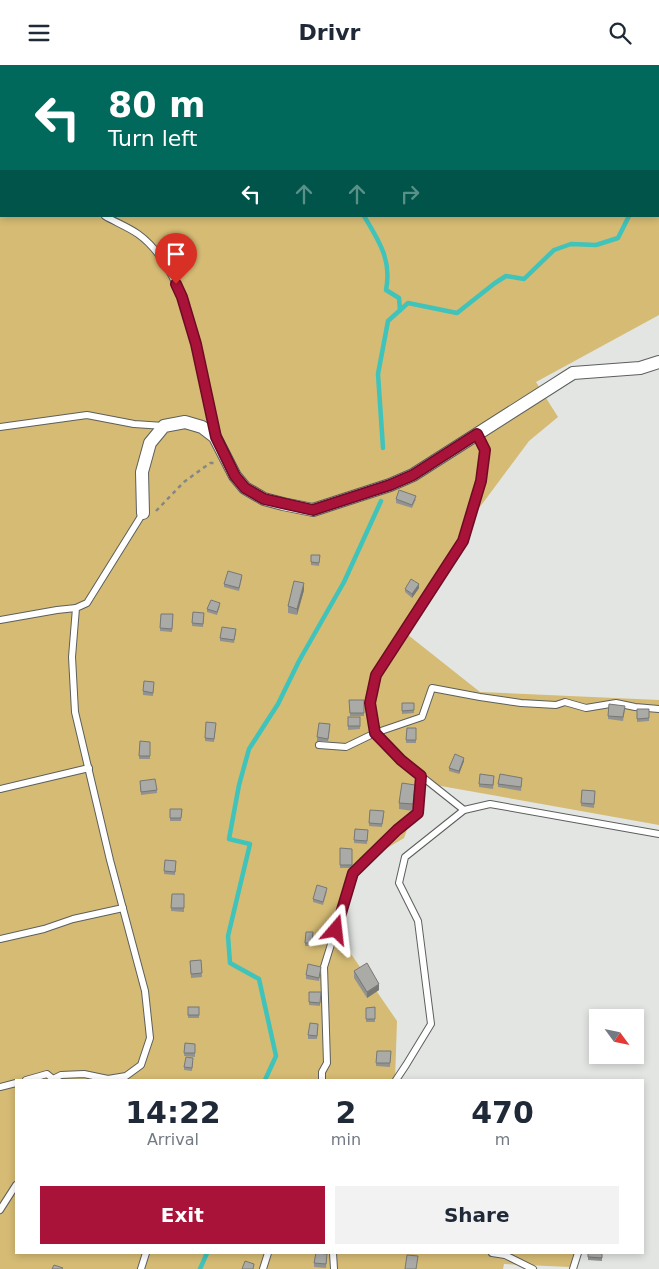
<!DOCTYPE html>
<html lang="en">
<head>
<meta charset="utf-8">
<style>
	body { margin:0; font-family:"DejaVu Sans",sans-serif; background:#f2f2f3; color:#1f2937; height:100vh; display:flex; flex-direction:column; font-size:19px; white-space:nowrap }
	* { box-sizing:border-box; margin:0 }
	p { font-size:16px; color:#747a83 }
	.icon { flex:none; width:28px; height:28px; fill:none; stroke:currentColor; stroke-width:2; stroke-linecap:round; stroke-linejoin:round }
	.map { position:relative; flex:1; overflow:hidden }
	.drawer { position:absolute; left:15px; top:1014px; width:629px; height:175px; display:flex; flex-direction:column; background:#fff; border-radius:0px; box-shadow:0 2px 8px #0003 }
	.drawer>* { flex:none }
	.guide { position:absolute; left:0px; top:0px; width:660px; height:152px; box-shadow:0 2px 8px #0003; background:#00695c; color:#fff; overflow:hidden }
	.needle { width:32px; rotate:123deg }
	.buttons { position:absolute; left:589px; top:944px; display:grid; gap:10px }
	.buttons a { display:grid; place-items:center; width:55px; height:55px; border-radius:0px; background:#fff; box-shadow:0 2px 8px #0003; font-size:25px }
	.pin { position:absolute; display:grid; place-items:center; width:42px; height:42px; color:#fff; margin:-51px -21px; border-radius:50% 50% 50% 0; rotate:-45deg; box-shadow:0 0 5px #0007 }
	.pin .icon { rotate:45deg }
	.me { position:absolute; width:55px; margin:-28px; rotate:17deg; stroke-linejoin:round; filter:drop-shadow(0 0 4px #0008) }
	.turn { display:flex; align-items:center; gap:18px; height:105px; padding:0 25px; font-size:22px }
	.turn .icon { width:65px; height:65px; stroke-width:2.5 }
	.turn b { display:block; font-size:35px; line-height:42px }
	.lanes { display:flex; align-items:center; height:48px; padding:0 25px; background:#0003; justify-content:center; gap:25px; direction:ltr }
	.lanes .off { opacity:.35 }
	.eta { display:flex; justify-content:space-evenly; align-items:center; height:85px; text-align:center }
	.eta b { font-size:30px; font-weight:700; line-height:35px }
	.action { display:flex; gap:10px; margin-top:auto; padding:10px 25px }
	.action a { flex:1; height:58px; border-radius:0px; background:#a91239; color:#fff; font-size:20px; font-weight:700; line-height:58px; text-align:center }
	.action a+a { background:#f2f2f3; color:#1f2937 }
	header { display:flex; justify-content:space-between; align-items:center; height:65px; padding:0 25px; background:#fff; font-size:22px; font-weight:700 }
	.map>svg:first-child { display:block }
	.green { fill:#d5bb74; fill-rule:evenodd }
	.lines { fill:none; stroke-linecap:round; stroke-linejoin:round }
	.stream { stroke:#3fc3ba; stroke-width:4.5 }
	.lane-casing { stroke:#5c5f5c; stroke-width:8 }
	.street-casing { stroke:#5c5f5c; stroke-width:14 }
	.path { stroke:#858785; stroke-width:2.5; stroke-dasharray:4 4; stroke-linecap:butt }
	.lane { stroke:#fff; stroke-width:6 }
	.street { stroke:#fff; stroke-width:12 }
	.wall { fill:#929390 }
	.shaded-wall { fill:#777875 }
	.building { fill:#aaaba7; stroke:#777875 }
	.route-casing { stroke:#6e0c25; stroke-width:12 }
	.route { stroke:#a91239; stroke-width:9 }
</style>
</head>
<body>
<header><svg class="icon" aria-label="menu" viewBox="0 0 24 24"><path d="M4 6h16M4 12h16M4 18h16"/></svg>Drivr<svg class="icon" aria-label="search" viewBox="0 0 24 24"><circle cx="10" cy="10" r="6"/><path d="M15 15l6 6"/></svg></header>
<div class="map">
<svg width="659" height="1204" viewBox="0 0 659 1204">
	<rect width="100%" height="100%" fill="#e2e5e1"/>
	<!-- green -->
	<path class="green" d="M 0,0 L 659,0 L 659,250 L 536,317 L 558,352 L 529,376 L 465,462 L 403,566 L 480,627 L 659,635 L 659,760 L 424,718 L 404,773 L 362,798 L 336,867 L 397,956 L 395,1015 L 16,1015 L 16,1188 L 574,1188 L 570,1202 L 504,1199 L 503,1204 L 0,1204 ZM 1,1 L 659,1 L 659,151 L 1,151 Z"/>
	<g class="lines">
		<!-- stream -->
		<g class="stream">
			<polyline points="279,0 279,1"/>
			<path d="M 364,151 C 379,176 392,195 386,225 L 399,233 L 400,245"/>
			<polyline points="383,383 378,309 388,256 408,238 457,248 495,218 506,211 524,214 554,185 571,179 596,180 618,173 629,151"/>
			<polyline points="265,1015 276,991 259,914 230,898 228,871 250,779 229,774 239,720 249,684 278,639 299,596 344,517 381,436"/>
			<polyline points="200,1204 207,1188"/>
		</g>
		<defs>
			<g id="lane">
				<polyline points="156,0 158,1"/>
				<polyline points="0,96 1,96"/>
				<path d="M 105,151 C 115,157 128,162 138,169 C 191,207 202,311 215,371"/>
				<polyline points="0,362 87,350 134,359 164,361"/>
				<polyline points="0,555 57,545 76,543"/>
				<polyline points="319,680 346,682 375,668 422,652 432,623 480,632 521,638 556,640 565,637 586,643 616,638 635,642 659,644"/>
				<polyline points="0,724 89,703"/>
				<polyline points="464,745 401,695 375,668 370,638 376,610 463,476 481,416 485,385 477,369"/>
				<polyline points="0,874 44,864 73,854 123,843"/>
				<polyline points="26,1015 47,1009 53,1014"/>
				<polyline points="51,1015 61,1010 84,1009 108,1014 126,1011 141,1000 150,973 145,926 110,795 75,647 72,592 76,543 87,538 143,448"/>
				<polyline points="322,1015 322,1007 327,998 324,902 353,808 397,765 418,748 421,711"/>
				<polyline points="396,1015 406,1000 431,959 418,856 399,818 405,792 464,745 490,739 659,769"/>
				<polyline points="0,1022 16,1018"/>
				<polyline points="0,1145 16,1120"/>
				<polyline points="333,1188 334,1204"/>
				<polyline points="492,1188 505,1190 533,1204"/>
				<polyline points="141,1204 146,1188"/>
				<polyline points="263,1204 268,1188"/>
				<polyline points="573,1204 578,1188"/>
			</g>
			<polyline id="street" points="143,448 142,407 150,378 164,361 185,357 202,362 215,372 235,411 245,423 264,434 283,439 313,445 390,420 413,410 573,308 640,303 659,297"/>
		</defs>
		<!-- lane casing -->
		<use href="#lane" class="lane-casing"/>
		<!-- street casing -->
		<use href="#street" class="street-casing"/>
		<!-- path -->
		<polyline class="path" points="156,446 184,417 210,398 214,398"/>
		<!-- lane -->
		<use href="#lane" class="lane"/>
		<!-- street -->
		<use href="#street" class="street"/>
	</g>
	<!-- wall -->
	<g class="wall">
		<polygon points="396,434 416,434 412,443 396,438"/>
		<polygon points="311,490 320,490 319,501 311,500"/>
		<polygon points="242,513 239,526 224,522 224,519"/>
		<polygon points="419,523 412,533 405,527 405,524"/>
		<polygon points="304,525 297,550 288,548 288,541"/>
		<polygon points="220,541 217,550 207,547 207,544"/>
		<polygon points="193,547 204,552 203,562 192,561"/>
		<polygon points="161,549 173,549 172,567 160,566"/>
		<polygon points="236,567 234,578 220,576 220,573"/>
		<polygon points="154,620 153,631 143,630 143,626"/>
		<polygon points="349,635 364,635 364,651 350,651"/>
		<polygon points="402,638 414,638 414,648 402,649"/>
		<polygon points="609,639 625,644 623,656 608,654"/>
		<polygon points="637,644 649,644 649,656 637,657"/>
		<polygon points="348,652 360,652 360,664 348,665"/>
		<polygon points="216,661 214,677 205,676 205,673"/>
		<polygon points="330,662 328,677 317,676 317,672"/>
		<polygon points="407,663 416,663 416,678 406,678"/>
		<polygon points="140,676 150,677 150,694 139,694"/>
		<polygon points="464,696 459,709 449,706 449,703"/>
		<polygon points="494,714 493,724 479,722 479,719"/>
		<polygon points="140,716 157,725 157,728 141,730"/>
		<polygon points="522,716 521,726 498,722 498,719"/>
		<polygon points="582,725 595,726 594,743 581,741"/>
		<polygon points="415,726 413,746 399,744 399,738"/>
		<polygon points="170,744 182,744 181,756 170,756"/>
		<polygon points="384,750 382,762 369,761 369,758"/>
		<polygon points="355,764 368,765 367,779 354,778"/>
		<polygon points="340,783 352,784 352,803 340,803"/>
		<polygon points="165,795 176,796 175,810 164,809"/>
		<polygon points="327,826 323,840 313,837 313,834"/>
		<polygon points="172,829 184,829 184,847 171,846"/>
		<polygon points="313,867 312,881 305,881 305,878"/>
		<polygon points="201,895 202,912 191,913 190,896"/>
		<polygon points="321,905 319,916 306,914 306,910"/>
		<polygon points="354,906 379,925 367,933 354,913"/>
		<polygon points="309,927 321,927 320,941 309,940"/>
		<rect x="188" y="942" width="11" height="11"/>
		<polygon points="375,942 375,957 366,957 366,943"/>
		<polygon points="318,962 317,974 308,974 308,970"/>
		<polygon points="185,978 195,979 195,992 184,991"/>
		<polygon points="377,986 391,986 390,1002 376,1001"/>
		<polygon points="193,996 192,1006 184,1005 184,1002"/>
		<polygon points="588,1188 602,1188 602,1196 588,1195"/>
		<polygon points="327,1192 326,1203 314,1202 314,1198"/>
	</g>
	<!-- shaded-wall -->
	<g class="shaded-wall">
		<polygon points="304,518 304,525 297,550 297,544"/>
		<polygon points="419,519 419,523 412,533 412,529"/>
		<polygon points="464,693 464,696 459,709 459,706"/>
		<polygon points="415,720 415,726 413,746 413,739"/>
		<polygon points="379,919 379,925 367,933 367,927"/>
	</g>
	<!-- building -->
	<g class="building">
		<polygon points="399,425 416,431 412,440 396,434"/>
		<polygon points="311,490 320,490 319,498 311,497"/>
		<polygon points="228,506 242,510 239,523 224,519"/>
		<polygon points="411,514 419,519 412,529 405,524"/>
		<polygon points="294,516 304,518 297,544 288,541"/>
		<polygon points="211,535 220,538 217,547 207,544"/>
		<polygon points="193,547 204,548 203,559 192,558"/>
		<polygon points="161,549 173,549 172,564 160,563"/>
		<polygon points="222,562 236,564 234,575 220,573"/>
		<polygon points="144,616 154,617 153,628 143,626"/>
		<polygon points="349,635 364,635 364,648 350,648"/>
		<polygon points="402,638 414,638 414,645 402,646"/>
		<polygon points="609,639 625,641 623,652 608,651"/>
		<polygon points="637,644 649,644 649,653 637,654"/>
		<rect x="348" y="652" width="12" height="9"/>
		<polygon points="206,657 216,658 214,674 205,673"/>
		<polygon points="319,658 330,659 328,674 317,672"/>
		<polygon points="407,663 416,663 416,675 406,675"/>
		<polygon points="140,676 150,677 150,691 139,691"/>
		<polygon points="455,689 464,693 459,706 449,703"/>
		<polygon points="480,709 494,711 493,720 479,719"/>
		<polygon points="500,709 522,713 521,722 498,719"/>
		<polygon points="155,714 157,725 141,727 140,716"/>
		<polygon points="402,718 415,720 413,739 399,738"/>
		<polygon points="582,725 595,726 594,739 581,738"/>
		<polygon points="170,744 182,744 181,753 170,753"/>
		<polygon points="370,745 384,746 382,759 369,758"/>
		<polygon points="355,764 368,765 367,776 354,775"/>
		<polygon points="340,783 352,784 352,800 340,800"/>
		<polygon points="165,795 176,796 175,807 164,806"/>
		<polygon points="317,820 327,823 323,837 313,834"/>
		<polygon points="172,829 184,829 184,843 171,843"/>
		<polygon points="306,867 313,867 312,878 305,878"/>
		<polygon points="201,895 202,908 191,909 190,896"/>
		<polygon points="367,898 379,919 367,927 354,906"/>
		<polygon points="308,899 321,902 319,913 306,910"/>
		<polygon points="309,927 321,927 320,938 309,937"/>
		<rect x="188" y="942" width="11" height="8"/>
		<polygon points="375,942 375,954 366,954 366,943"/>
		<polygon points="310,958 318,959 317,971 308,970"/>
		<polygon points="185,978 195,979 195,988 184,988"/>
		<polygon points="377,986 391,986 390,998 376,998"/>
		<polygon points="186,992 193,993 192,1003 184,1002"/>
		<polygon points="316,1188 327,1189 326,1199 314,1198"/>
		<polygon points="588,1188 602,1188 602,1193 588,1192"/>
		<polygon points="407,1190 418,1191 416,1204 405,1204"/>
		<polygon points="245,1196 254,1199 253,1204 242,1204"/>
		<polygon points="54,1200 63,1203 62,1204 52,1204"/>
	</g>
	<g class="lines">
		<defs>
			<polyline id="route" points="176,219 182,232 196,279 216,372 235,411 245,423 264,434 313,445 390,420 413,410 477,369 485,385 481,416 463,476 376,610 370,638 375,668 401,695 421,711 418,748 397,765 353,808 336,865"/>
		</defs>
		<!-- route casing -->
		<use href="#route" class="route-casing"/>
		<!-- route -->
		<use href="#route" class="route"/>
	</g>
</svg>
<div class="buttons">
<a><svg class="needle" viewBox="-14 -14 28 28"><path d="M0-13l5 13h-10z" fill="#e53935"/><path d="M0 13l5-13h-10z" fill="#747a83"/></svg></a>
</div>
<div class="pin" style="left:176px;top:219px;background:#d93025"><svg class="icon" aria-label="arrive" viewBox="0 0 24 24"><path d="M6 21V4h12l-3 4 3 4H6"/></svg></div>
<svg class="me" style="left:336px;top:865px" viewBox="-20 -20 40 40"><path d="M0-17L14 15 0 8-14 15z" fill="#a91239" stroke="#fff" stroke-width="4"/></svg>
<div class="guide">
<div class="turn"><svg class="icon" aria-label="left" viewBox="0 0 24 24"><path d="M17 20v-9H6M10 6l-5 5 5 5"/></svg><div><b>80 m</b>Turn left</div></div>
<div class="lanes"><svg class="icon" aria-label="left" viewBox="0 0 24 24"><path d="M17 20v-9H6M10 6l-5 5 5 5"/></svg><svg class="icon off" aria-label="ahead" viewBox="0 0 24 24"><path d="M12 20V5M6 11l6-6 6 6"/></svg><svg class="icon off" aria-label="ahead" viewBox="0 0 24 24"><path d="M12 20V5M6 11l6-6 6 6"/></svg><svg class="icon off" aria-label="right" viewBox="0 0 24 24"><path d="M7 20v-9h11M14 6l5 5-5 5"/></svg></div>
</div>
<section class="drawer">
<div class="eta">
<div><b>14:22</b><p>Arrival</p></div>
<div><b>2</b><p>min</p></div>
<div><b>470</b><p>m</p></div>
</div>
<div class="action"><a>Exit</a><a>Share</a></div>
</section>
</div>
</body>
</html>
